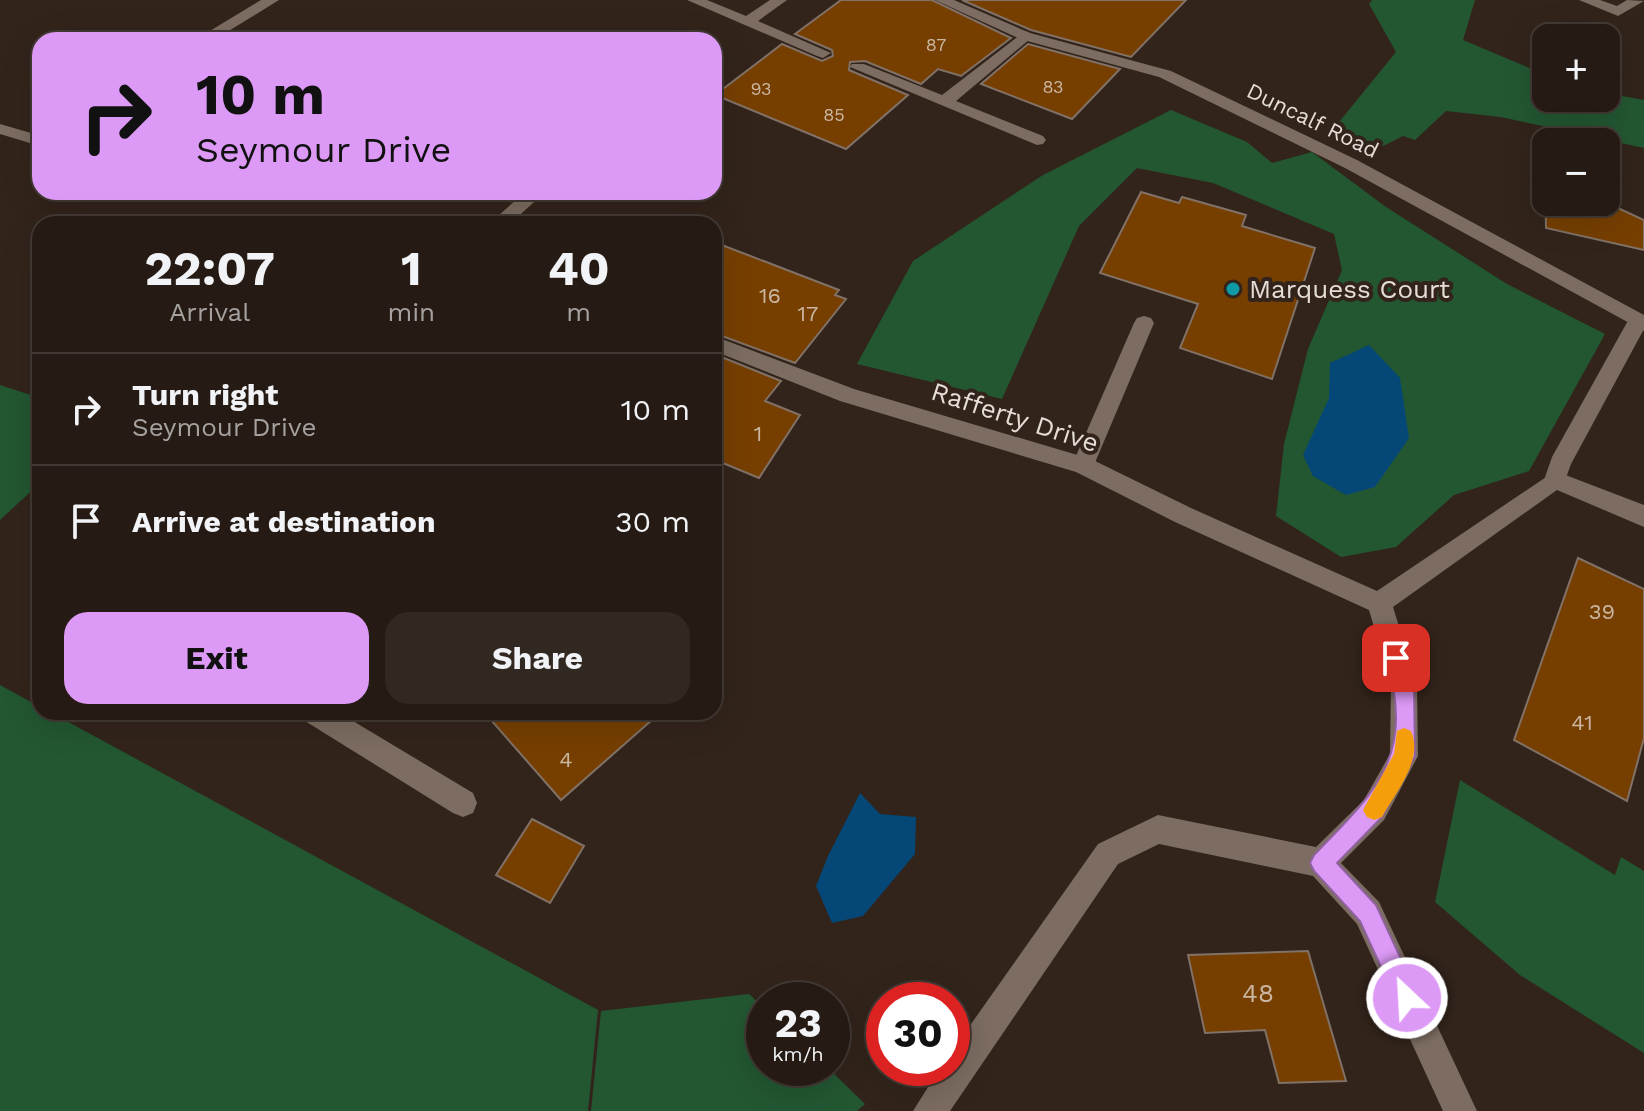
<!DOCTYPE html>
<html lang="en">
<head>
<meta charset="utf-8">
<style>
	body { margin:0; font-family:"Work Sans",sans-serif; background:#322822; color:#f1f3f6; height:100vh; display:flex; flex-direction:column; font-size:30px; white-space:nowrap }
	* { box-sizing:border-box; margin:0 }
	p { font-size:26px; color:#a4a1a0 }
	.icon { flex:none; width:44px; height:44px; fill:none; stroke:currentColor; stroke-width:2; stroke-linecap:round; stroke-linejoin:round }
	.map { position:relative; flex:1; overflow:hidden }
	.details { position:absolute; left:32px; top:216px; width:690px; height:504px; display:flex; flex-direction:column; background:#261b14; border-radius:24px; box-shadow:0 8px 32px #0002,0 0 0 2px #423934 }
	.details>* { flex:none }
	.banner { position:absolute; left:32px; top:32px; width:690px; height:168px; border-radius:24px; box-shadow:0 8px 32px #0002,0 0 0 2px #423934; background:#dc99f5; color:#111; overflow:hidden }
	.buttons { position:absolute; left:1532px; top:24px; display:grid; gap:16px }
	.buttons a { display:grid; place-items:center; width:88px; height:88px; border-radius:16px; background:#261b14; box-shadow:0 8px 32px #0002,0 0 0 2px #423934; font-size:40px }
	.speed { position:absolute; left:746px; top:982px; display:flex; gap:16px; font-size:40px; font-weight:700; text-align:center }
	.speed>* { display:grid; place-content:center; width:104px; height:104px; border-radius:50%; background:#261b14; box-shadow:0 8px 32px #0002,0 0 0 2px #423934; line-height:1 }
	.speed small { font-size:20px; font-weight:400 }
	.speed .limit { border:12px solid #d22; background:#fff; color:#111 }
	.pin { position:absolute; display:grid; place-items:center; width:68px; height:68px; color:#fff; margin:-34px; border-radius:16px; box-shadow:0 4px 12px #0006 }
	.me { position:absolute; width:88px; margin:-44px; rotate:335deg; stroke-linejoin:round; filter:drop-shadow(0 0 6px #0008) }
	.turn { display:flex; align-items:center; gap:28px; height:168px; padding:0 32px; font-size:36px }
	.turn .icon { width:104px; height:104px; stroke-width:2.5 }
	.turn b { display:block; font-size:56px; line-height:68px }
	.eta { display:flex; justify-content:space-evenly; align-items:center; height:136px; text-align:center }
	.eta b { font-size:48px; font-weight:700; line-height:56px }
	.cta { display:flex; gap:16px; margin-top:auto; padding:16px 32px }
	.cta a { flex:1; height:92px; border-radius:24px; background:#dc99f5; color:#111; font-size:32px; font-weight:700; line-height:92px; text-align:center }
	.cta a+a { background:#322822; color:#f1f3f6 }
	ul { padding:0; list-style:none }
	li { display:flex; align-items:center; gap:24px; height:112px; padding:0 32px; border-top:2px solid #423934 }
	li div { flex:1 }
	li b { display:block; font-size:30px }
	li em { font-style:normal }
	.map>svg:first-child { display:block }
	.green { fill:#235732 }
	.water { fill:#054777 }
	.building { fill:#763f00; stroke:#817166; stroke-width:2 }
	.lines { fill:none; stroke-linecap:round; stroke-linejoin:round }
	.lane { fill:#7c6c61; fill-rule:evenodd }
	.street { fill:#7c6c61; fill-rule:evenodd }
	.route { fill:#dc99f5; stroke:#8f639f; stroke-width:2 }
	.slow { fill:#f59e0b }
	.culture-dot { fill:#0f9aa8; stroke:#32241b; stroke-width:3 }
	.labels { text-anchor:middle; stroke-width:8; stroke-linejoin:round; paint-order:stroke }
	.far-number-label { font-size:18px; fill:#cab6a1 }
	.far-street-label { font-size:22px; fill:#e6ddd7; stroke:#32241b }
	.number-label { font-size:22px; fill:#cab6a1 }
	.poi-label { font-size:26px; fill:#e6ddd7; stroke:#32241b; text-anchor:start }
	.street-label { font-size:26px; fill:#e6ddd7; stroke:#32241b }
	.near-number-label { font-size:26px; fill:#cab6a1 }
</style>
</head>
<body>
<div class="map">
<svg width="1644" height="1111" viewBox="0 0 1644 1111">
	<rect width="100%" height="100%" fill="#32241b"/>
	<!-- green -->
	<g class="green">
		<polygon points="1372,0 1475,0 1463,40 1546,75 1546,98 1606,98 1606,93 1644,100 1644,148 1501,117 1446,111 1415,140 1403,136 1377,149 1335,127 1396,52 1369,4"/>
		<polygon points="1171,110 1247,142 1272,163 1312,152 1386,207 1507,284 1605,334 1529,471 1454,495 1396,547 1341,557 1276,516 1284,444 1308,349 1342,270 1334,234 1213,183 1137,168 1079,226 1002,399 857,364 913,261 1043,175"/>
		<polygon points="0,385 40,398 40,483 0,520"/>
		<polygon points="0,685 40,707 40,712 50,712 598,1010 588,1111 0,1111"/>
		<polygon points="1460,780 1615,875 1621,857 1644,871 1644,1053 1520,975 1435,902"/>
		<polygon points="749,994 764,1008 764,1068 828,1068 865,1104 857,1111 591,1111 601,1011"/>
	</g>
	<!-- water -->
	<g class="water">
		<polygon points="1369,345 1400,378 1409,438 1375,487 1346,495 1313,476 1303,455 1329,398 1330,363"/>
		<polygon points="860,793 880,814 916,817 915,854 863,916 832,923 816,886 828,856"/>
	</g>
	<!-- building -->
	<g class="building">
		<polygon points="841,0 932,0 1011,38 961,76 938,69 921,84 865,61 850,62 849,70 908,95 846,149 715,95 782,44 822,61 833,56 832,50 795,34"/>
		<polygon points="962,0 1186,0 1131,57 1031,30"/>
		<polygon points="1028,44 1120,69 1072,119 981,84"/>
		<polygon points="1545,174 1546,202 1605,202 1644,220 1644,250 1546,228"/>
		<polygon points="1141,192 1179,203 1182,197 1246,215 1242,226 1315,248 1272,379 1180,348 1198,304 1100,273"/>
		<polygon points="714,242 839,290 835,295 846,299 795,363 714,333"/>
		<polygon points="714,354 781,381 765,401 800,415 759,478 718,461 714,466"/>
		<polygon points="1578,558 1644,589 1644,738 1627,801 1514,740"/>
		<polygon points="484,712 661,712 561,800"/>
		<polygon points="532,819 584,846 550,903 496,875"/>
		<polygon points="1308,951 1346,1081 1279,1083 1265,1030 1205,1033 1188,955"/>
	</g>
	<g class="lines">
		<!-- lane -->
		<g class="lane">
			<polygon points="687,0 707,0 746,16 770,0 787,0 758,21 831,53 823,58 817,56"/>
			<polygon points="1025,31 1030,33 1030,39 956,101 1043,136 1046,140 1043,144 1037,145 850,67 852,64 864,64 942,95"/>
			<polygon points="1637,315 1644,317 1644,329 1571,464 1563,486 1555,489 1547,486 1544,480 1552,457 1630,317"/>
			<polygon points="1144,316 1151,318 1154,323 1094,465 1091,471 1083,474 1075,471 1072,465 1134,323 1137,318"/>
		</g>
		<!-- street -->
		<g class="street">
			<polygon points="261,0 279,0 214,40 195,40"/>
			<polygon points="935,0 954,0 1030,33 1171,71 1357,160 1644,315 1644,331 1345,168 1159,77 1020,39"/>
			<polygon points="1579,0 1600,0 1617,6 1627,0 1644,1 1618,16"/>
			<polygon points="0,124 31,133 40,129 40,142 33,144 0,134"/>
			<polygon points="525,192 545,192 510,224 489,224"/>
			<polygon points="714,336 854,389 1091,459 1191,508 1377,591 1555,471 1644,505 1644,527 1557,490 1393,607 1417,685 1418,756 1384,820 1341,863 1379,902 1477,1111 1443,1111 1357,924 1313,876 1159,844 1118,864 950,1111 913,1111 940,1068 952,1068 952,1051 1098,844 1158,815 1316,847 1364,800 1390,754 1391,685 1369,610 1175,522 1076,472 840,401 714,351"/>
			<polygon points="301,712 338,712 473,793 477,803 473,813 463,817 453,813 305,721"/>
		</g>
	</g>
	<!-- route -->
	<path class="route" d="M 1396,649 L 1402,652 L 1414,685 L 1415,756 L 1382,817 L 1337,863 L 1376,905 L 1419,998 L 1416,1006 L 1407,1010 L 1399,1006 L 1360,921 L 1314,871 L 1310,863 L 1314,855 C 1378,790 1415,755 1386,658 L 1389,652 Z"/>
	<!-- slow -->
	<path class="slow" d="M 1404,728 L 1411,731 C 1424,760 1395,793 1382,817 L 1374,820 L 1367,817 L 1363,810 L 1394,754 L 1397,731 Z"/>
	<!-- markers -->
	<circle class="culture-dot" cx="1233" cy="289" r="8"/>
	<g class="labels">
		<!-- far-number labels -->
		<g class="far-number-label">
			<text x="936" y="51">87</text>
			<text x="1053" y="93">83</text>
			<text x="761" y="95">93</text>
			<text x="834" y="121">85</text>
		</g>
		<!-- far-street labels -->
		<g class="far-street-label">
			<text transform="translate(1313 120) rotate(26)" y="8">Duncalf Road</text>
		</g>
		<!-- number labels -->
		<g class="number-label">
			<text x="770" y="303">16</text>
			<text x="808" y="321">17</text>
			<text x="758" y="441">1</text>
			<text x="1602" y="619">39</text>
			<text x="1582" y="730">41</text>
			<text x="566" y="767">4</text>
		</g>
		<!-- poi labels -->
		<g class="poi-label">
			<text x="1249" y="298">Marquess Court</text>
		</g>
		<!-- street labels -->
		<g class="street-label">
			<text transform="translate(1015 417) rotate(18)" y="9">Rafferty Drive</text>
		</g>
		<!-- near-number labels -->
		<g class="near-number-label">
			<text x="1258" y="1002">48</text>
		</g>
	</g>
</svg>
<div class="buttons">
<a>+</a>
<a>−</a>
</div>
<div class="speed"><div>23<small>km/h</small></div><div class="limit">30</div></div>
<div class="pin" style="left:1396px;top:658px;background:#d93025"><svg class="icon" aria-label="arrive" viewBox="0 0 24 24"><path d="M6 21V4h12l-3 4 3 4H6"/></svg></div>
<svg class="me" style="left:1407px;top:998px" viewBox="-20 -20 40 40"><circle r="17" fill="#dc99f5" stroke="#fff" stroke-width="3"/><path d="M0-11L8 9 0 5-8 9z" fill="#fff"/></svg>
<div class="banner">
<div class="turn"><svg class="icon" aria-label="right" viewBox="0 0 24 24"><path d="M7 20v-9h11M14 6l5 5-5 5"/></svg><div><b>10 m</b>Seymour Drive</div></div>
</div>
<section class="details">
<div class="eta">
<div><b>22:07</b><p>Arrival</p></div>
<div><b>1</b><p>min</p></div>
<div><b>40</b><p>m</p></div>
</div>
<ul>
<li><svg class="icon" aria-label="right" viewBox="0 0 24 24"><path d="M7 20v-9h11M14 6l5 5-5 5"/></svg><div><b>Turn right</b><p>Seymour Drive</p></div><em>10 m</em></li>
<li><svg class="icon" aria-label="arrive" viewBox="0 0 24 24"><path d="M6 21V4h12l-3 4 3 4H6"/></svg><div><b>Arrive at destination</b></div><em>30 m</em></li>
</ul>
<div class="cta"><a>Exit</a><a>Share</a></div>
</section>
</div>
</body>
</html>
